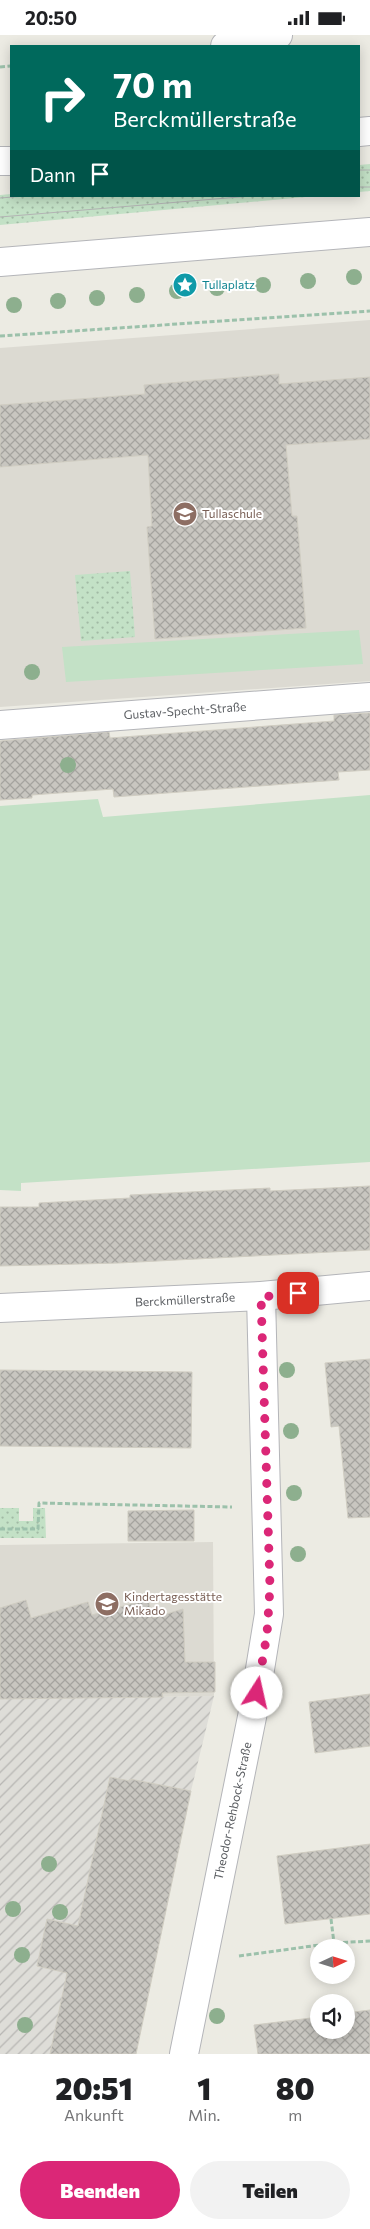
<!DOCTYPE html>
<html lang="de">
<head>
<meta charset="utf-8">
<style>
	body { margin:0; font-family:Commissioner,sans-serif; background:#f2f2f2; color:#202124; height:100vh; display:flex; flex-direction:column; font-size:19px; white-space:nowrap }
	* { box-sizing:border-box; margin:0 }
	p { font-size:16px; color:#757577 }
	.icon { flex:none; width:28px; height:28px; fill:none; stroke:currentColor; stroke-width:2; stroke-linecap:round; stroke-linejoin:round }
	.map { position:relative; height:2019px; overflow:hidden }
	.sheet { display:flex; flex-direction:column; background:#fff; flex:1 }
	.sheet>* { flex:none }
	.hud { position:absolute; left:10px; top:10px; width:350px; height:152px; border-radius:0px; box-shadow:0 2px 12px #0003; background:#00695c; color:#fff; overflow:hidden }
	.needle { width:32px; rotate:86deg }
	.buttons { position:absolute; left:310px; top:1904px; display:grid; gap:10px }
	.buttons a { display:grid; place-items:center; width:45px; height:45px; border-radius:50%; background:#fff; box-shadow:0 2px 12px #0003; font-size:25px }
	.pin { position:absolute; display:grid; place-items:center; width:42px; height:42px; color:#fff; margin:-21px; border-radius:10px; box-shadow:0 2px 8px #0006 }
	.me { position:absolute; width:55px; margin:-28px; rotate:10deg; stroke-linejoin:round; filter:drop-shadow(0 0 4px #0008) }
	.turn { display:flex; align-items:center; gap:18px; height:105px; padding:0 20px; font-size:22px }
	.turn .icon { width:65px; height:65px; stroke-width:2.5 }
	.turn b { display:block; font-size:35px; line-height:42px }
	.then { display:flex; align-items:center; height:48px; padding:0 20px; background:#0003; gap:10px; font-size:19px }
	.eta { display:flex; justify-content:space-evenly; align-items:center; height:85px; text-align:center }
	.eta b { font-size:30px; font-weight:800; line-height:35px }
	.button { display:flex; gap:10px; margin-top:auto; padding:10px 20px }
	.button a { flex:1; height:58px; border-radius:30px; background:#db2777; color:#fff; font-size:20px; font-weight:800; line-height:58px; text-align:center }
	.button a+a { background:#f2f2f2; color:#202124 }
	.status { display:flex; justify-content:space-between; align-items:center; height:35px; padding:0 25px; background:#fff; direction:ltr }
	.status svg { height:14px; fill:currentColor }
	.map>svg:first-child { display:block }
	.industrial { fill:url(#industrial-furrows) }
	.education { fill:#dcdad2 }
	.grass { fill:url(#grass-dots) }
	.garden { fill:#c3e1c6 }
	.building { fill:url(#building-cross-hatch); stroke:#d0cdc2 }
	.lines { fill:none; stroke-linecap:round; stroke-linejoin:round }
	.minor-casing { stroke:#b4b5b9; stroke-width:30 }
	.path { stroke:#9cc1ab; stroke-width:3; stroke-dasharray:5 2.5; stroke-linecap:butt }
	.minor { stroke:#fff; stroke-width:28 }
	.tram { stroke:#b3b4b4; stroke-width:1 }
	.tree { fill:#8daf8e }
	.route { stroke:#db2777; stroke-width:9; stroke-dasharray:0 16.2 }
	.labels { text-anchor:middle; stroke-width:4; stroke-linejoin:round; paint-order:stroke }
	.culture-label { font-size:12px; fill:#0d838f; stroke:#fff; text-anchor:start }
	.education-label { font-size:12px; fill:#785e54; stroke:#fff; text-anchor:start }
	.street-label { font-size:12px; fill:#5b5e62; stroke:#fff }
</style>
</head>
<body>
<div class="status"><b>20:50</b><svg viewBox="0 0 49 12"><path d="M0 12V9h3v3zM5 12V6h3v6zM10 12V3h3v9zM15 12V0h3v12zM26 1h20v11H26zM47 4h2v5h-2z"/></svg></div>
<div class="map">
<svg width="370" height="2019" viewBox="0 0 370 2019">
	<defs>
		<pattern id="industrial-furrows" width="10" height="10" patternUnits="userSpaceOnUse" patternTransform="scale(1.25)"><rect width="10" height="10" fill="#deddd8"/><path d="M-1 1l2-2M0 10L10 0M9 11l2-2" fill="none" stroke="#b7b6b3"/></pattern>
		<pattern id="grass-dots" width="8" height="8" patternUnits="userSpaceOnUse" patternTransform="scale(1.25)"><rect width="8" height="8" fill="#c3e1c6"/><path d="M2 2h.1M6 6h.1" fill="none" stroke="#a1baa4" stroke-width="1.8" stroke-linecap="round"/></pattern>
		<pattern id="building-cross-hatch" width="8" height="8" patternUnits="userSpaceOnUse" patternTransform="scale(1.25)"><rect width="8" height="8" fill="#c8c6c0"/><path d="M0 0l8 8M0 8l8-8" fill="none" stroke="#a5a49f"/></pattern>
	</defs>
	<rect width="100%" height="100%" fill="#ecebe3"/>
	<!-- industrial -->
	<polygon class="industrial" points="214,1661 191,1756 136,2019 0,2019 0,1664"/>
	<!-- education -->
	<g class="education">
		<polygon points="370,285 370,646 0,672 0,313"/>
		<polygon points="213,1507 214,1661 0,1664 0,1510"/>
	</g>
	<!-- grass -->
	<g class="grass">
		<polygon points="370,129 370,156 359,157 359,130"/>
		<polygon points="11,159 11,161 316,161 0,190 0,160"/>
		<polygon points="130,536 135,602 81,606 75,540"/>
		<polygon points="0,1473 19,1473 19,1486 33,1486 33,1473 45,1473 46,1503 0,1503"/>
	</g>
	<!-- garden -->
	<g class="garden">
		<polygon points="359,595 363,629 66,647 62,612"/>
		<polygon points="370,760 370,1127 21,1148 21,1156 0,1155 0,771 98,764 103,782"/>
	</g>
	<!-- building -->
	<g class="building">
		<polygon points="279,339 279,349 370,342 370,404 286,410 292,481 297,481 306,593 155,604 147,492 152,491 148,420 0,432 0,370 145,359 144,350"/>
		<polygon points="370,678 370,735 338,737 339,745 114,762 113,754 32,760 32,763 0,765 0,706 109,697 110,703 334,686 334,680"/>
		<polygon points="370,1151 370,1215 119,1228 0,1231 0,1172 39,1172 39,1168 130,1163 130,1160 270,1153 270,1156"/>
		<polygon points="370,1324 370,1482 348,1483 339,1391 331,1392 325,1328"/>
		<polygon points="0,1335 192,1337 191,1413 0,1411"/>
		<polygon points="194,1475 194,1506 128,1506 128,1476"/>
		<polygon points="148,1564 153,1583 183,1574 185,1627 215,1627 215,1657 162,1658 163,1662 0,1664 0,1573 26,1565 31,1583 88,1567 92,1580"/>
		<polygon points="370,1659 370,1711 315,1718 309,1667"/>
		<polygon points="110,1742 130,1746 130,1744 191,1756 136,2019 50,2019 67,1938 37,1931 47,1884 78,1891"/>
		<polygon points="370,1809 370,1879 285,1889 277,1821"/>
		<polygon points="370,1975 370,2019 258,2019 254,1990 319,1982 319,1995 346,1995 346,1978"/>
	</g>
	<g class="lines">
		<defs>
			<g id="minor">
				<polyline points="225,11 255,2 278,0"/>
				<polyline points="359,97 370,96"/>
				<polyline points="0,126 11,126"/>
				<polyline points="0,227 370,197"/>
				<polyline points="0,690 370,662"/>
				<polyline points="0,1273 261,1261 370,1251"/>
				<polyline points="184,2019 253,1677 269,1579 261,1261"/>
			</g>
		</defs>
		<!-- minor casing -->
		<use href="#minor" class="minor-casing"/>
		<!-- path -->
		<g class="path">
			<polyline points="0,32 11,31"/>
			<polyline points="0,301 370,276"/>
			<polyline points="0,1494 38,1494 39,1468 232,1472"/>
			<polyline points="331,1884 334,1908"/>
			<polyline points="239,1921 334,1908 370,1906"/>
		</g>
		<!-- minor -->
		<use href="#minor" class="minor"/>
		<!-- tram -->
		<g class="tram">
			<polyline points="359,135 370,135"/>
			<polyline points="359,152 370,152"/>
			<polyline points="0,163 26,161"/>
			<polyline points="0,182 251,161"/>
		</g>
	</g>
	<!-- trees -->
	<g class="tree">
		<circle cx="354" cy="242" r="8"/>
		<circle cx="308" cy="246" r="8"/>
		<circle cx="263" cy="250" r="8"/>
		<circle cx="217" cy="253" r="8"/>
		<circle cx="177" cy="256" r="8"/>
		<circle cx="137" cy="260" r="8"/>
		<circle cx="97" cy="263" r="8"/>
		<circle cx="58" cy="266" r="8"/>
		<circle cx="14" cy="270" r="8"/>
		<circle cx="32" cy="637" r="8"/>
		<circle cx="68" cy="730" r="8"/>
		<circle cx="287" cy="1335" r="8"/>
		<circle cx="291" cy="1396" r="8"/>
		<circle cx="294" cy="1458" r="8"/>
		<circle cx="298" cy="1519" r="8"/>
		<circle cx="49" cy="1829" r="8"/>
		<circle cx="13" cy="1874" r="8"/>
		<circle cx="60" cy="1877" r="8"/>
		<circle cx="22" cy="1920" r="8"/>
		<circle cx="217" cy="1981" r="8"/>
		<circle cx="25" cy="1990" r="8"/>
	</g>
	<g class="lines">
		<!-- route -->
		<polyline class="route" points="257,1658 267,1599 270,1552 261,1262 298,1258"/>
	</g>
	<!-- icons -->
	<defs>
		<symbol id="sight-disc" viewBox="-11 -11 22 22"><circle r="9.5" fill="#0f9aa8" stroke="#fff"/><path d="M0-6L1.8-2.2L6-1.7L2.9 1.2L3.7 5.4L0 3.3L-3.7 5.4L-2.9 1.2L-6-1.7L-1.8-2.2Z" fill="#fff"/></symbol>
		<symbol id="school-disc" viewBox="-11 -11 22 22"><circle r="9.5" fill="#8d6e63" stroke="#fff"/><path d="M0-5L7-2L0 1L-7-2ZM-4 1L0 2.5L4 1V4Q0 6-4 4Z" fill="#fff"/></symbol>
	</defs>
	<g fill-rule="evenodd">
		<use href="#sight-disc" x="171" y="236" width="28" height="28"/>
		<use href="#school-disc" x="171" y="465" width="28" height="28"/>
		<use href="#school-disc" x="93" y="1555" width="28" height="28"/>
	</g>
	<g class="labels">
		<!-- culture labels -->
		<g class="culture-label">
			<text x="202" y="254">Tullaplatz</text>
		</g>
		<!-- education labels -->
		<g class="education-label">
			<text x="202" y="483">Tullaschule</text>
			<text x="124" y="1566">Kindertagesstätte<tspan x="124" dy="14">Mikado</tspan></text>
		</g>
		<!-- street labels -->
		<g class="street-label">
			<text transform="translate(185 676) rotate(-4)" y="4">Gustav-Specht-Straße</text>
			<text transform="translate(185 1265) rotate(-3)" y="4">Berckmüllerstraße</text>
			<text transform="translate(233 1776) rotate(-78)" y="4">Theodor-Rehbock-Straße</text>
		</g>
	</g>
</svg>
<div class="buttons">
<a><svg class="needle" viewBox="-14 -14 28 28"><path d="M0-13l5 13h-10z" fill="#e53935"/><path d="M0 13l5-13h-10z" fill="#757577"/></svg></a>
<a><svg class="icon" aria-label="sound" viewBox="0 0 24 24"><path d="M4 9h4l5-4v14l-5-4H4zM17 9q2 3 0 6"/></svg></a>
</div>
<div class="pin" style="left:298px;top:1258px;background:#d93025"><svg class="icon" aria-label="arrive" viewBox="0 0 24 24"><path d="M6 21V4h12l-3 4 3 4H6"/></svg></div>
<svg class="me" style="left:257px;top:1658px" viewBox="-20 -20 40 40"><circle r="19" fill="#fff"/><path d="M0-13L10 11 0 6-10 11z" fill="#db2777"/></svg>
<div class="hud">
<div class="turn"><svg class="icon" aria-label="right" viewBox="0 0 24 24"><path d="M7 20v-9h11M14 6l5 5-5 5"/></svg><div><b>70 m</b>Berckmüllerstraße</div></div>
<div class="then">Dann<svg class="icon" aria-label="arrive" viewBox="0 0 24 24"><path d="M6 21V4h12l-3 4 3 4H6"/></svg></div>
</div>
</div>
<section class="sheet">
<div class="eta">
<div><b>20:51</b><p>Ankunft</p></div>
<div><b>1</b><p>Min.</p></div>
<div><b>80</b><p>m</p></div>
</div>
<div class="button"><a>Beenden</a><a>Teilen</a></div>
</section>
</body>
</html>
